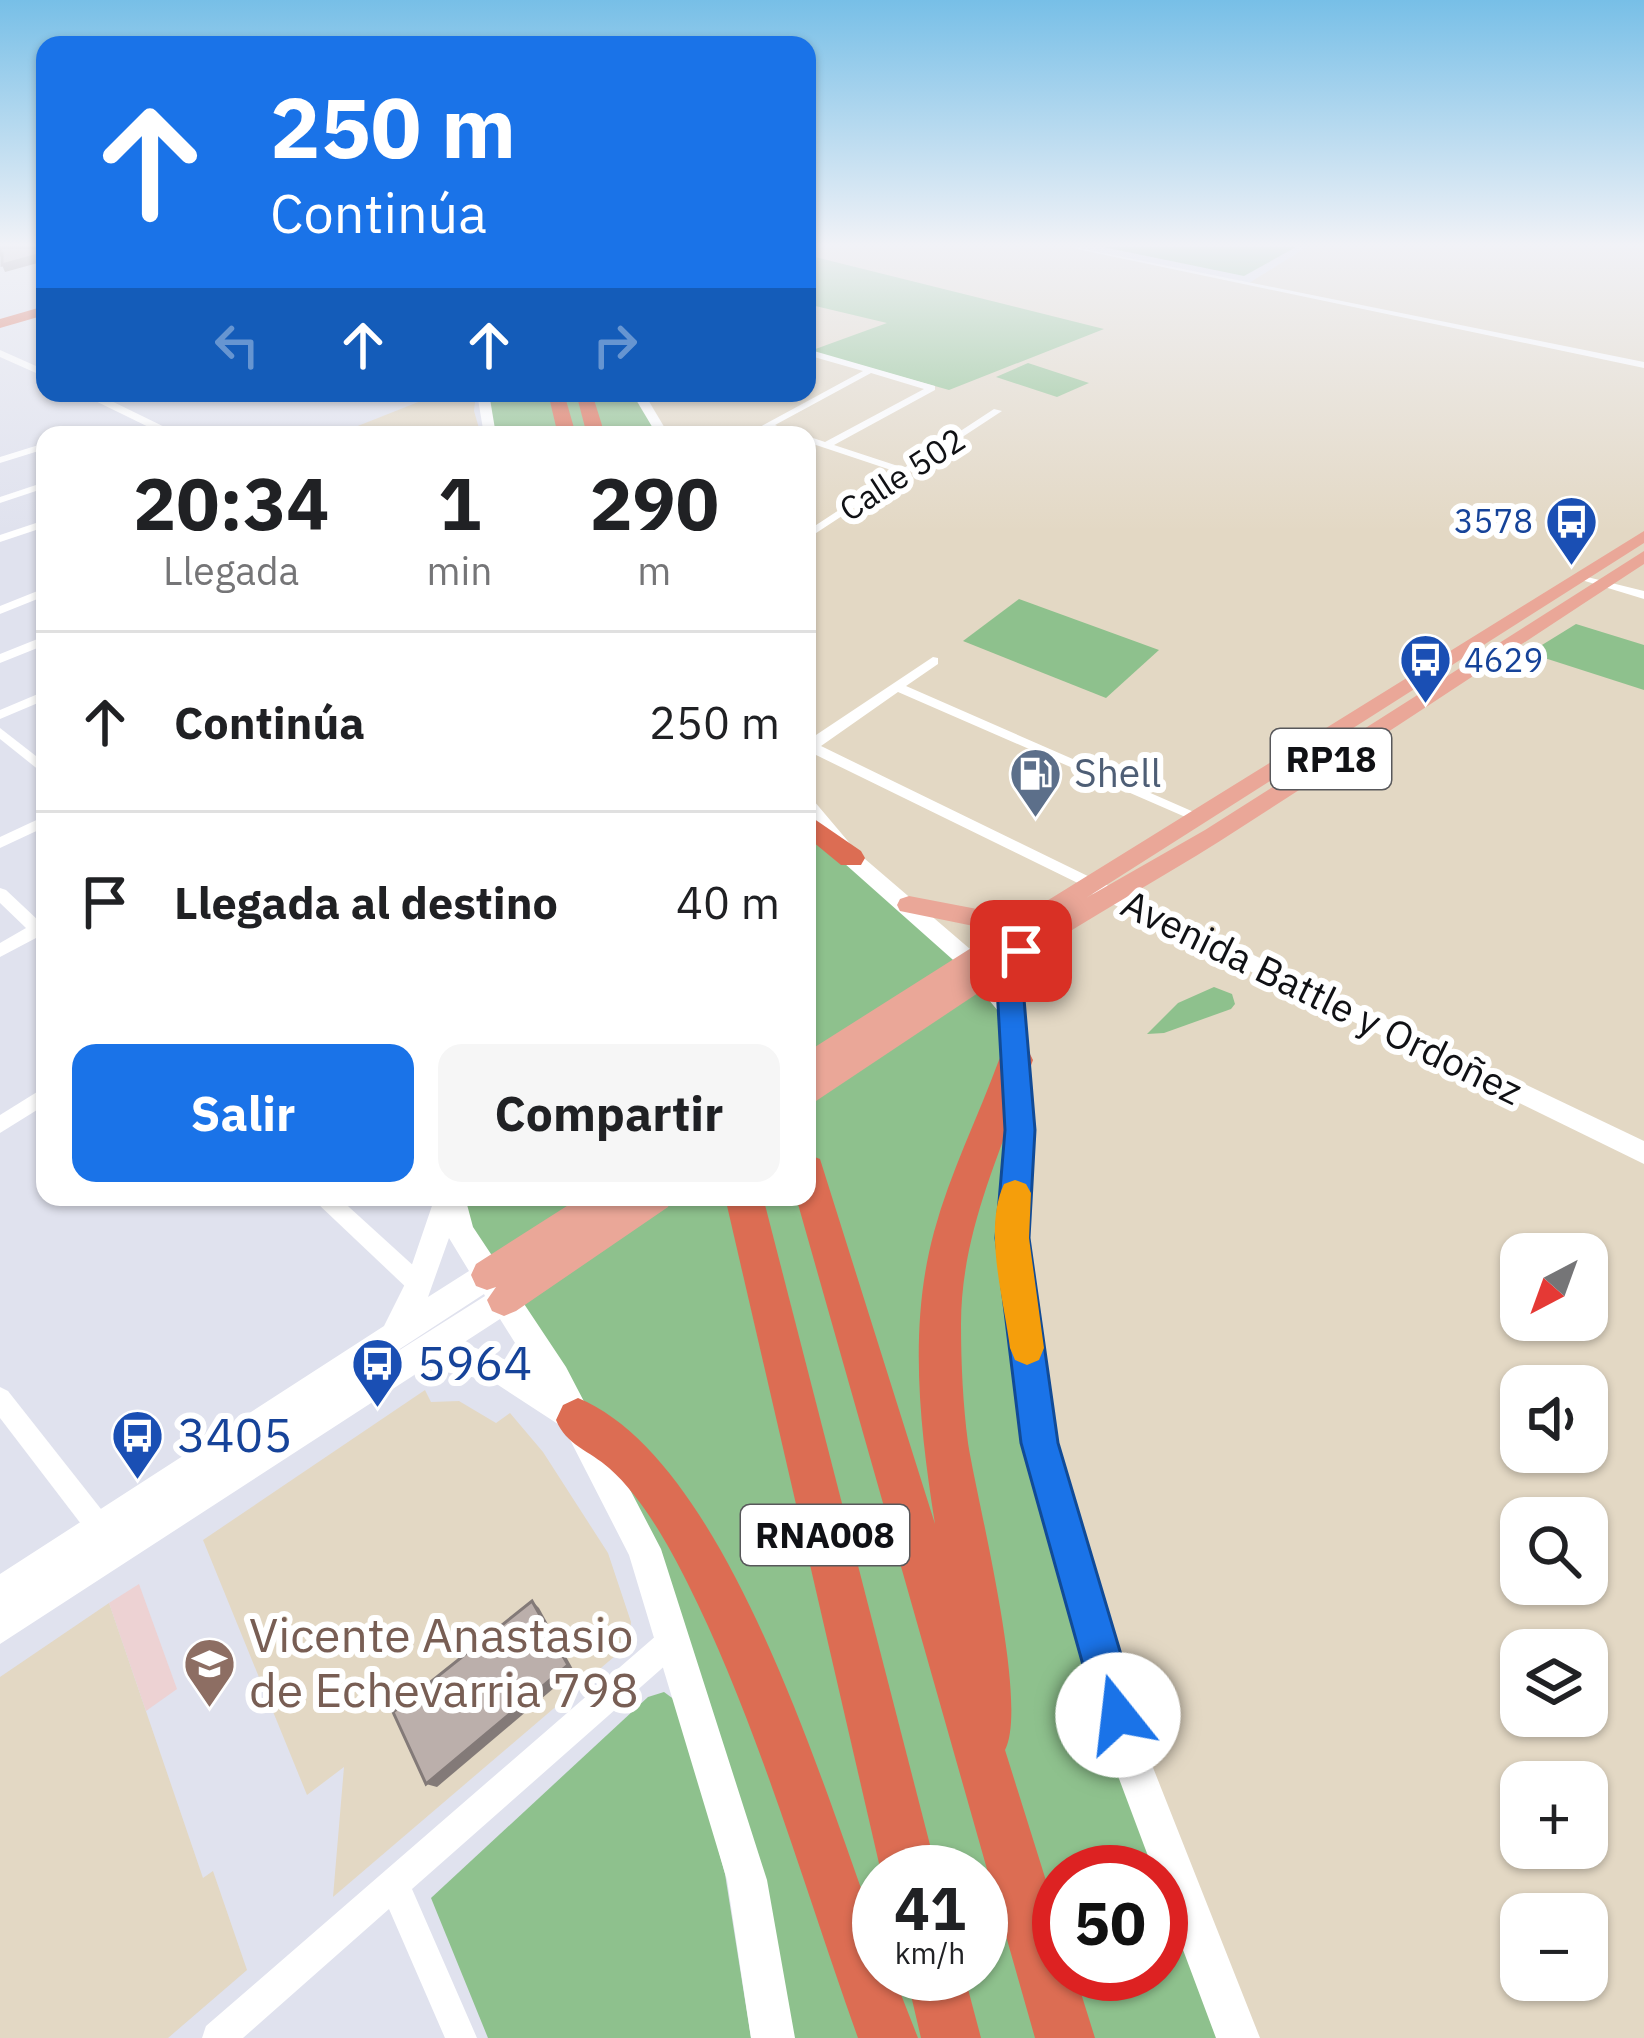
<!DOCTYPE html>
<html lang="es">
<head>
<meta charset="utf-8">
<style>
	body { margin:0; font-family:"IBM Plex Sans",sans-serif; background:#f6f6f6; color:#202124; height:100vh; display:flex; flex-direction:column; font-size:45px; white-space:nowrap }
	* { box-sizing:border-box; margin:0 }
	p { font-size:39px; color:#757577 }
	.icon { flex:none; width:66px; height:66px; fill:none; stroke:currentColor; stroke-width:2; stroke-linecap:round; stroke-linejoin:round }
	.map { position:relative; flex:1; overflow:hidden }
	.panel { position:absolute; left:36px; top:426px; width:780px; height:780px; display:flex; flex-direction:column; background:#fff; border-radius:24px; box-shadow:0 3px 9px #0004 }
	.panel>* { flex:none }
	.guide { position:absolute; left:36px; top:36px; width:780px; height:366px; border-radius:24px; box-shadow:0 3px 9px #0004; background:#1a73e8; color:#fff; overflow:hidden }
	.needle { width:78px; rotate:221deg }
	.fabs { position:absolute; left:1500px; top:1233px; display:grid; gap:24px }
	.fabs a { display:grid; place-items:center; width:108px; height:108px; border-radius:24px; background:#fff; box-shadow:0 3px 9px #0004; font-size:60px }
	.speed { position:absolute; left:852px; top:1845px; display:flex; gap:24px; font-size:60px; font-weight:700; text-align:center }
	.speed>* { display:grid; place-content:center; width:156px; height:156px; border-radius:50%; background:#fff; box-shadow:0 3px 9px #0004; line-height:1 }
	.speed small { font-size:30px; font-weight:400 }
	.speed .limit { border:18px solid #d22; background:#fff; color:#111 }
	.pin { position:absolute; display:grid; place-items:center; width:102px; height:102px; color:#fff; margin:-51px; border-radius:24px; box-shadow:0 6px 18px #0006 }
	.me { position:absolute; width:132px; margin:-66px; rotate:344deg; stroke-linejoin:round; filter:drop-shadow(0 0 9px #0008) }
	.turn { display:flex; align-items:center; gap:42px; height:252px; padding:0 36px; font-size:54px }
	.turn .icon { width:156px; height:156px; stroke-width:2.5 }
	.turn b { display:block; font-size:84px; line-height:102px }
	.lanes { display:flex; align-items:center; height:114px; padding:0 36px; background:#0003; justify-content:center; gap:60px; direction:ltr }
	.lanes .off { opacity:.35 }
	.eta { display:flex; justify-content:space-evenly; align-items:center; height:204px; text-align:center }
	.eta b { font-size:72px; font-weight:700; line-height:84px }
	.button { display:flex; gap:24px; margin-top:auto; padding:24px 36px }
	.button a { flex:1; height:138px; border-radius:24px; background:#1a73e8; color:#fff; font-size:48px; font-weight:700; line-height:138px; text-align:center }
	.button a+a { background:#f6f6f6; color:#202124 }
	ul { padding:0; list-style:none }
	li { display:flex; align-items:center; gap:36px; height:180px; padding:0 36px; border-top:3px solid #e0e0e0 }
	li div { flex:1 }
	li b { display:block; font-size:45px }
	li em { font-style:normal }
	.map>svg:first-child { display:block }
	.commercial { fill:#edd2d3 }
	.industrial { fill:#e3d8c4; fill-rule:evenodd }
	.green { fill:#8ec18d; fill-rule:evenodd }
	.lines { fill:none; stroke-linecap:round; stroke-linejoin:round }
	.street { fill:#fff; fill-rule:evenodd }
	.secondary { fill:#fff; fill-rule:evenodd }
	.primary { fill:#eaa798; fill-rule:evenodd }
	.highway { fill:#dc6d53; fill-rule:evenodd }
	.shaded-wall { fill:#837a78 }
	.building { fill:#bbafab; stroke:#837a78; stroke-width:3 }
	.route { fill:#1a73e8; stroke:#114b97; stroke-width:3 }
	.slow { fill:#f59e0b }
	.labels { text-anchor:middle; stroke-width:12; stroke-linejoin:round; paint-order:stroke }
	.far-street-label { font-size:33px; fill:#101115; stroke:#fff }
	.far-transit-label { font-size:33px; fill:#164399; stroke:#fff; text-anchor:end }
	.shield { fill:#fff; stroke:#58585b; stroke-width:3 }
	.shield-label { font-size:36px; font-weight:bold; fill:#101115 }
	.service-label { font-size:39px; fill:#4e5e75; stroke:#fff; text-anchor:start }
	.street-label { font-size:39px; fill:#101115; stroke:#fff }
	.near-transit-label { font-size:48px; fill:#164399; stroke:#fff; text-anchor:start }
	.near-education-label { font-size:48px; fill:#785e54; stroke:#fff; text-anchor:start }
</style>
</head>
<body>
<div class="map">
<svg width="1644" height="2038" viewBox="0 0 1644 2038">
	<rect width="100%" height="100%" fill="#e0e2ee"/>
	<!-- commercial -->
	<polygon class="commercial" points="139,1584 177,1689 146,1711 109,1603"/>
	<!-- industrial -->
	<g class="industrial">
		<path d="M 807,247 L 1077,247 L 1249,283 L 1307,247 L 1644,247 L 1644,2038 L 1238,2038 L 807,805 L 807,435 L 663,435 L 638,393 L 807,393 ZM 1521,1254 L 1587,1254 L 1587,1320 L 1521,1320 ZM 1521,1386 L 1587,1386 L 1587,1452 L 1521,1452 ZM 1521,1518 L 1587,1518 L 1587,1584 L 1521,1584 ZM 1521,1650 L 1587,1650 L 1587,1716 L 1521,1716 ZM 1521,1782 L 1587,1782 L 1587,1848 L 1521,1848 ZM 1521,1914 L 1587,1914 L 1587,1980 L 1521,1980 Z"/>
		<polygon points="441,393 476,393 474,411 481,435 335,435"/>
		<polygon points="425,1390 431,1402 459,1401 496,1423 510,1413 543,1452 608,1553 631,1622 629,1644 333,1897 344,1767 307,1795 203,1540"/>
		<polygon points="109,1603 203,1878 213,1871 247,1970 168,2038 0,2038 0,1677"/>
	</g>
	<!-- green -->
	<g class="green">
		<polygon points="1103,247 1296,247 1244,276"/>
		<polygon points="807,255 1104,329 949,390 810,351 887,323 807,304"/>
		<polygon points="1028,363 1089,383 1057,397 996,377"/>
		<polygon points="483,393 638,393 663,435 490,435"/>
		<polygon points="1019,599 1159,650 1106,698 963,641"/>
		<polygon points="1576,624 1644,645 1644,690 1529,653"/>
		<path d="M 807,805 L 1011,1010 L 1040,1443 L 1238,2038 L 773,2038 L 675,1638 L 451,1197 L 807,1197 ZM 879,1872 L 981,1872 L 981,1974 L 879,1974 ZM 1059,1872 L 1161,1872 L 1161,1974 L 1059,1974 Z"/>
		<polygon points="1214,987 1232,994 1235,1004 1231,1009 1164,1033 1147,1034 1178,1003"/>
		<polygon points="664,1692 679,1703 725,1874 751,2038 488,2038 431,1898 648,1697"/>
	</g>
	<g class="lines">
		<!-- street -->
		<g class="street">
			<polygon points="1074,247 1644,362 1644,368 1077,249"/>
			<polygon points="807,349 935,386 935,390 834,445 904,468 994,409 1002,411 807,539 807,531 897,472 807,442 807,436 825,442 924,389 871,373 775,425 799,435 785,435 768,429 757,435 745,435 863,371 807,355"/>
			<polygon points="45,443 45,449 0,463 0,457"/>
			<polygon points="45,482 45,488 0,503 0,497"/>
			<polygon points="45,520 45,527 0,542 0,535"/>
			<polygon points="1575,574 1644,591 1644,599 1575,578"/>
			<polygon points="45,588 45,596 0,614 0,606"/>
			<polygon points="45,636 45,645 0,663 0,654"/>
			<polygon points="933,657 938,658 938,664 906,686 1203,816 1200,819 1190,819 898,692 821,746 1098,881 1100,885 1098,889 1092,890 812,753 807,754 807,741"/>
			<polygon points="45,691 45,700 0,719 0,710"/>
			<polygon points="0,728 45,763 45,775 0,739"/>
			<polygon points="45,816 45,827 0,848 0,837"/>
			<polygon points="0,888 6,890 39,921 45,919 45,942 36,938 0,957 0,943 26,928 0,903"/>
			<polygon points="45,1087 45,1105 0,1133 0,1115"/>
			<polygon points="314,1197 338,1197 427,1278 430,1285 427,1292 419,1295 411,1292 317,1203"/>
			<polygon points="0,1387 8,1391 112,1523 116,1532 112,1541 103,1545 94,1541 0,1418"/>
			<polygon points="675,1625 685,1628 688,1638 685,1648 412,1889 477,2038 445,2038 389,1909 243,2038 202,2038 206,2026 665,1628"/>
		</g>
		<!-- secondary -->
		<g class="secondary">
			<polygon points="0,350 45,370 45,377 0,357"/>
			<polygon points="79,393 95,393 181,435 165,435"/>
			<polygon points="477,393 489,393 496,435 484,435"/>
			<polygon points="632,393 644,393 669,435 657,435"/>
			<polygon points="807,799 814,801 858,853 977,955 1023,1010 1033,1129 1027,1238 1056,1443 1150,1760 1260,2038 1216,2038 1161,1891 1161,1872 1154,1872 1112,1760 1024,1443 999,1238 1007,1129 999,1012 961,967 844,863 807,818"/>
			<polygon points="1096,880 1644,1141 1644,1164 1088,892 1085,887 1088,882"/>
			<path d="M 435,1197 L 465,1197 L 473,1227 L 566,1367 L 661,1549 L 767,1880 L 795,2038 L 751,2038 L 727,1880 L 629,1555 L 564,1428 L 492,1381 L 425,1368 L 0,1644 L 0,1574 L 384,1326 L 406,1282 ZM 449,1238 L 469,1271 L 428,1297 ZM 484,1294 L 485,1296 L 360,1375 ZM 500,1319 L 532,1370 L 463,1343 Z"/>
		</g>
		<!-- primary -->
		<g class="primary">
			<path d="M 1644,531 L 1644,543 L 1086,898 L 1205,830 L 1644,551 L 1644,564 C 1503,656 1362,750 1220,841 C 1157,881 1092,915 1031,957 L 1020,1017 L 1002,1017 L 998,1010 L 999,979 L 807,1107 L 807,1080 L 816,1074 L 807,1077 L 807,1052 L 998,931 L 900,911 L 897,905 L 900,899 L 909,896 L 998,913 L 1029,912 Z"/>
			<polygon points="581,1197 622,1197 618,1206 632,1197 672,1197 668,1207 516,1311 504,1316 492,1311 487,1300 496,1287 487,1290 476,1286 471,1275 476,1264"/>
		</g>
		<!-- highway -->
		<g class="highway">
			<polygon points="45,306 45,315 0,328 0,319"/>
			<polygon points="548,393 564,393 576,435 558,435"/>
			<polygon points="576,393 592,393 605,435 587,435"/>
			<polygon points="807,814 861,851 865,858 861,865 841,865 807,837"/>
			<path d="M 1016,1047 L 1028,1050 L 1033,1060 C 1003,1147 961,1230 961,1324 C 961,1364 963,1404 968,1443 C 978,1505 1029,1704 1005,1750 L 1059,1922 L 1059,1974 L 1075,1974 L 1095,2038 L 1035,2038 L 796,1197 L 807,1197 L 807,1154 L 820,1159 L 935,1524 C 920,1429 908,1327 934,1232 C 950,1173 978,1117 999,1060 L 1004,1050 Z"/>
			<polygon points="725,1197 763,1197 937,1872 881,1872"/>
			<path d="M 578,1398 C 728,1460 823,1790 879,1937 L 879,1974 L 893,1974 L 918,2038 L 858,2038 C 805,1890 757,1721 687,1582 C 668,1544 641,1496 609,1468 C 590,1451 566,1445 556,1420 L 563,1405 Z"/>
			<polygon points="906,1974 964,1974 981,2038 921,2038"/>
		</g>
	</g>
	<!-- shaded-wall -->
	<g class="shaded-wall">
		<polygon points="45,253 45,261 5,272 2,265"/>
		<polygon points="532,1601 539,1608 574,1671 437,1787 426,1784"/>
	</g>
	<!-- building -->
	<g class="building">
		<polygon points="0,247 45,247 45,253 2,265 2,254 0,255"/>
		<polygon points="532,1601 568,1665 426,1784 393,1712"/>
	</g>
	<!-- sky -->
	<linearGradient id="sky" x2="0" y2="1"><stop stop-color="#77bfe7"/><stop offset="0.46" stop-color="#f1f2f7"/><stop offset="1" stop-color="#f1f2f7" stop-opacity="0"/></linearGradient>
	<rect width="1644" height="532" fill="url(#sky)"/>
	<!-- route -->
	<polygon class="route" points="1021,942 1034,951 1023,987 1035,1130 1029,1238 1058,1443 1139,1715 1133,1730 1118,1736 1103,1730 1097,1715 1021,1443 996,1238 1005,1130 997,987 1008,951"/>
	<!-- slow -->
	<path class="slow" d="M 1015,1180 L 1026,1184 L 1031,1193 L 1029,1238 L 1044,1348 L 1039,1360 L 1027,1365 L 1015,1360 L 1010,1348 C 1004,1300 983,1229 1004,1184 Z"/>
	<!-- icons -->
	<defs>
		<symbol id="bus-pin" viewBox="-11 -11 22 30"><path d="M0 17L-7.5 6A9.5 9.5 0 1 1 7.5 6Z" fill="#1a4fb4" stroke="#fff"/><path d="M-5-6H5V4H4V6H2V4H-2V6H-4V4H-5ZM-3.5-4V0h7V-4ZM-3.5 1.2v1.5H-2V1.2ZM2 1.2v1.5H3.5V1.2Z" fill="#fff"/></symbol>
		<symbol id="fuel-pin" viewBox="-11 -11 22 30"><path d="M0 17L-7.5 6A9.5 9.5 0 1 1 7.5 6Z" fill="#5c6f8a" stroke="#fff"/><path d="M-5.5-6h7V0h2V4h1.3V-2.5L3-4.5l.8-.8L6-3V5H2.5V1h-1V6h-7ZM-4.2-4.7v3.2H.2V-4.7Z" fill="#fff"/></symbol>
		<symbol id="school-pin" viewBox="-11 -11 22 30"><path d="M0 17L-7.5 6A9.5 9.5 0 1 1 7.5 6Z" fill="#8d6e63" stroke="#fff"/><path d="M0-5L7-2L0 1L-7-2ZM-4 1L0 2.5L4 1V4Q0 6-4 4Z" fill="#fff"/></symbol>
	</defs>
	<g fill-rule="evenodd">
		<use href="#bus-pin" x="1542" y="492" width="59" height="81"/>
		<use href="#bus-pin" x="1396" y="630" width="59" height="81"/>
		<use href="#fuel-pin" x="1006" y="744" width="59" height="81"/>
		<use href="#bus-pin" x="348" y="1334" width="59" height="81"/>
		<use href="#bus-pin" x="108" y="1406" width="59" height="81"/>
		<use href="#school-pin" x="180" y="1634" width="59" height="81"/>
	</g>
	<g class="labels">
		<!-- far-street labels -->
		<g class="far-street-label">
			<text transform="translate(902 474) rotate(-33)" y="12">Calle 502</text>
		</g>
		<!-- far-transit labels -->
		<g class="far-transit-label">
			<text x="1533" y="533">3578</text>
			<text x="1464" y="672" text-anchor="start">4629</text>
		</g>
		<!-- shield labels -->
		<g class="shield">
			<rect x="1271" y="729" width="120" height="60" rx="9"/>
			<rect x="741" y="1505" width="168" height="60" rx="9"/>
		</g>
		<g class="shield-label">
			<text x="1331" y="772">RP18</text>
			<text x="825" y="1548">RNA008</text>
		</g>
		<!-- service labels -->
		<g class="service-label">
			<text x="1074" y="787">Shell</text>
		</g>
		<!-- street labels -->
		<g class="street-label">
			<text transform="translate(1322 997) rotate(26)" y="14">Avenida Battle y Ordoñez</text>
		</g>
		<!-- near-transit labels -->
		<g class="near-transit-label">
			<text x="417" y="1380">5964</text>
			<text x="177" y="1452">3405</text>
		</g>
		<!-- near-education labels -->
		<g class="near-education-label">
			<text x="249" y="1652">Vicente Anastasio<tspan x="249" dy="55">de Echevarria 798</tspan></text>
		</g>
	</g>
</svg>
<div class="fabs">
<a><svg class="needle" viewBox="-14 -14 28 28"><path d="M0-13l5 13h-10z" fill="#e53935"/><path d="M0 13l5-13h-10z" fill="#757577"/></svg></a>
<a><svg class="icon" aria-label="sound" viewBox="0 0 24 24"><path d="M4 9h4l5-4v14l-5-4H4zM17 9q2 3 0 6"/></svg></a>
<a><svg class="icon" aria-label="search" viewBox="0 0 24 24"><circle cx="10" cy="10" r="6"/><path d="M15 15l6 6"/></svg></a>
<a><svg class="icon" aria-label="layers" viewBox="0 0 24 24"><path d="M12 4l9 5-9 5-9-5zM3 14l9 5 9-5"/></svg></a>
<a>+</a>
<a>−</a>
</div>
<div class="speed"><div>41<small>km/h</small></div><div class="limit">50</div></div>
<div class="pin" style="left:1021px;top:951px;background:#d93025"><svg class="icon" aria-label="arrive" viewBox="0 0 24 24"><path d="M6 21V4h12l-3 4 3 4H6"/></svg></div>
<svg class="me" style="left:1118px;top:1715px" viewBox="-20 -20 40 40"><circle r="19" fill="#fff"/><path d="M0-13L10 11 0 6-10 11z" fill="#1a73e8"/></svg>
<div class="guide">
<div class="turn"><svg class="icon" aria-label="ahead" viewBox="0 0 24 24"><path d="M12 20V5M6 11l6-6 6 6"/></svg><div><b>250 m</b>Continúa</div></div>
<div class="lanes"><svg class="icon off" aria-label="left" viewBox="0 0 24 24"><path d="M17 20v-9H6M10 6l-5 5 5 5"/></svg><svg class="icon" aria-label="ahead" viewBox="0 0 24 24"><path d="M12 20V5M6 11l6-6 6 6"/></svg><svg class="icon" aria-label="ahead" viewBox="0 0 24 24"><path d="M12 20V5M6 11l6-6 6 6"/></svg><svg class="icon off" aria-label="right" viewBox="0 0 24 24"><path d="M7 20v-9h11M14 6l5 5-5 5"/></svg></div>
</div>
<section class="panel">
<div class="eta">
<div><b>20:34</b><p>Llegada</p></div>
<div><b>1</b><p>min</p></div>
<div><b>290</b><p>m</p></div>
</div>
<ul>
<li><svg class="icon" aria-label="ahead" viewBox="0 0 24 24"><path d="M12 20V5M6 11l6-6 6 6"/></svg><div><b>Continúa</b></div><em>250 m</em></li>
<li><svg class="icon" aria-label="arrive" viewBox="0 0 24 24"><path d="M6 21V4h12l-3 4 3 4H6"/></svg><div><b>Llegada al destino</b></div><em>40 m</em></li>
</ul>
<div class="button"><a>Salir</a><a>Compartir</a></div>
</section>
</div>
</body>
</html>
